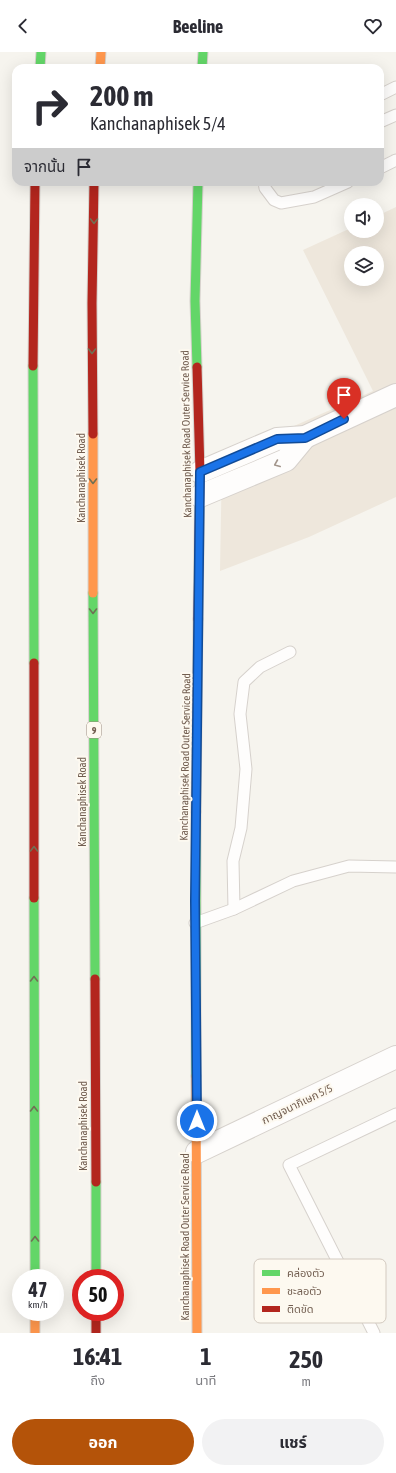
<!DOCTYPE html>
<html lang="th">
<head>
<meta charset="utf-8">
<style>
	body { margin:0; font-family:"Asap Condensed","Noto Sans Thai",sans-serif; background:#f2f2f3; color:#2b2b33; height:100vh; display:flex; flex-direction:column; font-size:15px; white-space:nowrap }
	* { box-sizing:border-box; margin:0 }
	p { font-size:13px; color:#7c7c81 }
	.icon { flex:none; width:22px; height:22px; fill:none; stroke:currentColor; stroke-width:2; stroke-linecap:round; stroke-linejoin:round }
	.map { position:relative; height:1281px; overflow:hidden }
	.sheet { display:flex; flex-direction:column; background:#fff; flex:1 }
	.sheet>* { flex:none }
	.banner { position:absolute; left:12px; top:12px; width:372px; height:122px; border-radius:12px; box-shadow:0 4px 16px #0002; background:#fff; color:#2b2b33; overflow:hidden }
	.controls { position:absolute; left:344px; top:146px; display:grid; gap:8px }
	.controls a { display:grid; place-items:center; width:40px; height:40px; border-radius:50%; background:#fff; box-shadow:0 4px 16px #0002; font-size:20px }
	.speed { position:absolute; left:12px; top:1217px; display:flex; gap:8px; font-size:20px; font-weight:700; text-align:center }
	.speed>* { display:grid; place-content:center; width:52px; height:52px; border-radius:50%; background:#fff; box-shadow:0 4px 16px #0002; line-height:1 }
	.speed small { font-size:10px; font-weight:400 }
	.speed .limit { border:6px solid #d22; background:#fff; color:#111 }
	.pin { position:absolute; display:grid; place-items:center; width:34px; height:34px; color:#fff; margin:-41px -17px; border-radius:50% 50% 50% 0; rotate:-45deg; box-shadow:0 0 4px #0007 }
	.pin .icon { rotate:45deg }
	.me { position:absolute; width:44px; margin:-22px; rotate:0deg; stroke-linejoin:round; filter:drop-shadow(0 0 3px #0008) }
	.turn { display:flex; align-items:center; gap:14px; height:84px; padding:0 12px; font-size:18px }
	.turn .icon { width:52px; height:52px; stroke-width:2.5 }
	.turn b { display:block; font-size:28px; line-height:34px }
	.then { display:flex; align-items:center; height:38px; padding:0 12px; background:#0003; gap:8px; font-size:15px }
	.eta { display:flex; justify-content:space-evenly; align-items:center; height:68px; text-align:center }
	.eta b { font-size:24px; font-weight:700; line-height:28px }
	.button { display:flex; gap:8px; margin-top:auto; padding:8px 12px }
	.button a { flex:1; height:46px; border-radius:24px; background:#b45309; color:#fff; font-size:16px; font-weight:700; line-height:46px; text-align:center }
	.button a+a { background:#f2f2f3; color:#2b2b33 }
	header { display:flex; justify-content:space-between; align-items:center; height:52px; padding:0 12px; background:#fff; font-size:18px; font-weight:700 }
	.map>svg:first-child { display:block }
	.residential { fill:#eee7dc; fill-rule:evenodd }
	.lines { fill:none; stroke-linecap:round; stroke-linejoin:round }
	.lane-casing { stroke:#d6d1cc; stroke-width:13 }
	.street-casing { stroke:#d6d1cc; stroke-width:24 }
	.fast-casing { stroke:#d6d1cc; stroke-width:11 }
	.slow-casing { stroke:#d6d1cc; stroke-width:11 }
	.jam-casing { stroke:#d6d1cc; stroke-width:11 }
	.lane { stroke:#fefdfc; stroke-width:11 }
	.street { stroke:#fefdfc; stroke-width:22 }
	.fast { stroke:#63d668; stroke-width:9 }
	.slow { stroke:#ff974d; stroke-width:9 }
	.jam { stroke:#b3261e; stroke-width:9 }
	.oneway { stroke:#707054 }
	.oneway2 { stroke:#a3968c }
	.route-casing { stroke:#114b97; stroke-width:10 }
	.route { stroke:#1a73e8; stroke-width:7 }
	.labels { text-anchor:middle; stroke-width:4; stroke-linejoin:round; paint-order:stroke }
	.shield { fill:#fdf9f0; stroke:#9c8c80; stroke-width:1 }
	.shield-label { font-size:10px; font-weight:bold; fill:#725e50 }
	.street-label { font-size:11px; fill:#725e50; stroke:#fdf9f0 }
	.key { fill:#fdf9f0; stroke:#d3cac0; stroke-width:1 }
	.key-label { font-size:11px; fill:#725e50 }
</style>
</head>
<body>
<header><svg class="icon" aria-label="back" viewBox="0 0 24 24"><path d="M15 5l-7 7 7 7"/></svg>Beeline<svg class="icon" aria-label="heart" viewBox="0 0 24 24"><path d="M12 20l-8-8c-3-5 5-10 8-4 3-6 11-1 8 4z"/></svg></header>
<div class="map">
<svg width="396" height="1281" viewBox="0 0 396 1281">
	<rect width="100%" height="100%" fill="#f6f4ee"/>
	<!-- residential -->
	<path class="residential" d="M 396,155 L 396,445 L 309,485 L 220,519 L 222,406 L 373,339 L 303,198 L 351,176 L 351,179 L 377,179 L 377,164 ZM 351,201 L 377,201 L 377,227 L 351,227 Z"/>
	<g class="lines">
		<defs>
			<g id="lane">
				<polyline points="380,43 396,35"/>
				<polyline points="380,70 396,63"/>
				<polyline points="380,116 396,108"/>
				<polyline points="264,130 265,136 274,148 281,151 314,145 348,130"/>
				<polyline points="234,857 233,809 241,776 246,717 240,662 244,630 260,615 290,600"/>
				<polyline points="195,871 234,857 293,829 349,814 396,815"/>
				<polyline points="374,1281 289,1113 396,1062"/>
			</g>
			<g id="street">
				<polyline points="200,420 277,387 305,385 396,343"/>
				<polyline points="200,444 286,408 305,385"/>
				<polyline points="197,1100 396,1005"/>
			</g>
			<g id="fast">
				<polyline points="40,16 41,0"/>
				<polyline points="202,16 203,0"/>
				<polyline points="33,314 34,611"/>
				<polyline points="197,315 195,249 198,130"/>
				<polyline points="93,541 95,927"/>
				<polyline points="34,846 35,1226"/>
				<polyline points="196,1024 196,760"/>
				<polyline points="96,1130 96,1226"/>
			</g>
			<g id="slow">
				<polyline points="100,16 101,0"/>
				<polyline points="93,382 93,541"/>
				<polyline points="196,760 198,567"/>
				<polyline points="196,1024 197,1281"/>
				<polyline points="35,1260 35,1281"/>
			</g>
			<g id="jam">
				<polyline points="33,314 35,130"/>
				<polyline points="197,315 200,420 198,567"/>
				<polyline points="93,382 92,251 94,130"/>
				<polyline points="34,611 34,846"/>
				<polyline points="95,927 96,1130"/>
				<polyline points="96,1260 96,1281"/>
			</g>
		</defs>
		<!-- lane casing -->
		<use href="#lane" class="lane-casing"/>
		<!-- street casing -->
		<use href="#street" class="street-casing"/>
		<!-- fast casing -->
		<use href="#fast" class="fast-casing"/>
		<!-- slow casing -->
		<use href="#slow" class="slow-casing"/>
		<!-- jam casing -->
		<use href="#jam" class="jam-casing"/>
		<!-- lane -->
		<use href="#lane" class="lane"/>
		<!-- street -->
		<use href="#street" class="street"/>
		<!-- fast -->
		<use href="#fast" class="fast"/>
		<!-- slow -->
		<use href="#slow" class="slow"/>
		<!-- jam -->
		<use href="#jam" class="jam"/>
	</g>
	<!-- one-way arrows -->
	<defs><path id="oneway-chevron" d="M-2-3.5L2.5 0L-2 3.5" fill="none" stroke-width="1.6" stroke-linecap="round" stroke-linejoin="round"/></defs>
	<g class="oneway">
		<use href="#oneway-chevron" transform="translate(94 169) rotate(91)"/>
		<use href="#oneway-chevron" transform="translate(92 299) rotate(90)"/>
		<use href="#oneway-chevron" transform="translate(93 429) rotate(90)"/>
		<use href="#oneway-chevron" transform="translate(93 559) rotate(90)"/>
		<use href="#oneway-chevron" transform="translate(34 797) rotate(-90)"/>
		<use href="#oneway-chevron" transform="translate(34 927) rotate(-90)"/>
		<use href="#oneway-chevron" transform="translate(34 1057) rotate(-90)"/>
		<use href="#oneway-chevron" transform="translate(35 1187) rotate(-90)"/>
	</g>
	<use class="oneway2" href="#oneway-chevron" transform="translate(277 412) rotate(157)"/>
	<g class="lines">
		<defs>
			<polyline id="route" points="197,1069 195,849 200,420 277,387 305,386 344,367"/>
		</defs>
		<!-- route casing -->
		<use href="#route" class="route-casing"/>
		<!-- route -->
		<use href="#route" class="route"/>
	</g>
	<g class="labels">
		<!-- shield labels -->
		<rect class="shield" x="87" y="670" width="14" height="16" rx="3"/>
		<g class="shield-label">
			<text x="94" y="682">9</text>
		</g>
		<!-- street labels -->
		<g class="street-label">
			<text transform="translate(186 382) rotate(-91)" y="4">Kanchanaphisek Road Outer Service Road</text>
			<text transform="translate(81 426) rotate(-90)" y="4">Kanchanaphisek Road</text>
			<text transform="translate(185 705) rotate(-89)" y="4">Kanchanaphisek Road Outer Service Road</text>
			<text transform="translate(82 750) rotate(-90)" y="4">Kanchanaphisek Road</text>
			<text transform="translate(297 1052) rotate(-26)" y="4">กาญจนาภิเษก 5/5</text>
			<text transform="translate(83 1074) rotate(-90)" y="4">Kanchanaphisek Road</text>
			<text transform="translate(185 1185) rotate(-90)" y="4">Kanchanaphisek Road Outer Service Road</text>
		</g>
	</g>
	<!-- legend -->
	<rect x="254" y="1207" width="132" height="64" rx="6" class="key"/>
	<rect x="262" y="1218" width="18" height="6" fill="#63d668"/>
	<rect x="262" y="1236" width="18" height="6" fill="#ff974d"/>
	<rect x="262" y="1254" width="18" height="6" fill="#b3261e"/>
	<g class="key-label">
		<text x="287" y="1225">คล่องตัว</text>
		<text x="287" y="1243">ชะลอตัว</text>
		<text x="287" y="1261">ติดขัด</text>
	</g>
</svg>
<div class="controls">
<a><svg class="icon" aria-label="sound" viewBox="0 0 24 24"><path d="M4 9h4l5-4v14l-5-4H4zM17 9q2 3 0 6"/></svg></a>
<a><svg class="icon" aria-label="layers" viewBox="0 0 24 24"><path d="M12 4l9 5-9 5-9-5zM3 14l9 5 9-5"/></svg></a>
</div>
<div class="speed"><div>47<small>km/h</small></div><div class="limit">50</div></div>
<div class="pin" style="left:344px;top:367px;background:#d93025"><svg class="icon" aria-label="arrive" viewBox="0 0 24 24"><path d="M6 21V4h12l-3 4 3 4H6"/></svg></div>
<svg class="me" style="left:197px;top:1069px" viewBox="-20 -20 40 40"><circle r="17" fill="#1a73e8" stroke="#fff" stroke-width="3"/><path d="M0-11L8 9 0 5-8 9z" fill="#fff"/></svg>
<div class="banner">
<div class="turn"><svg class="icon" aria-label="right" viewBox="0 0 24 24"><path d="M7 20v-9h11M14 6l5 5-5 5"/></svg><div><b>200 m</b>Kanchanaphisek 5/4</div></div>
<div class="then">จากนั้น<svg class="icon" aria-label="arrive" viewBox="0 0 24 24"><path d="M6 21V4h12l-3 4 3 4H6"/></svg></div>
</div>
</div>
<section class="sheet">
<div class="eta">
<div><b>16:41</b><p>ถึง</p></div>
<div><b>1</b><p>นาที</p></div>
<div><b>250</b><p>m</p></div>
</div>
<div class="button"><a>ออก</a><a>แชร์</a></div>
</section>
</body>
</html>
